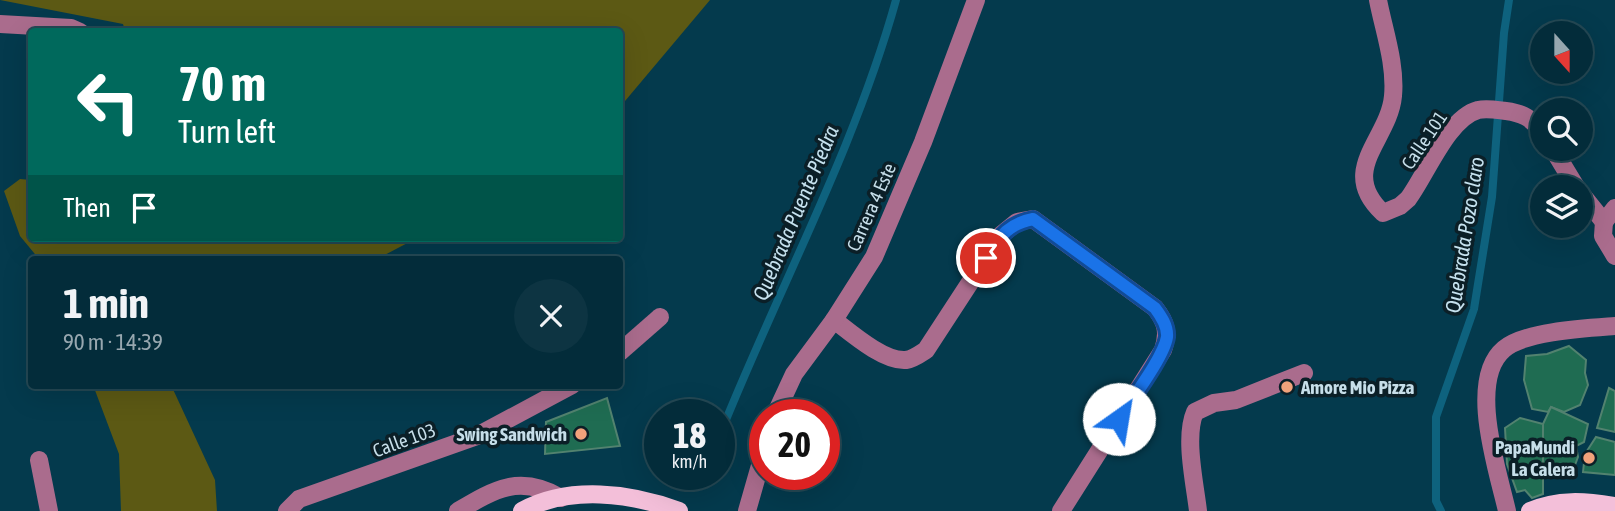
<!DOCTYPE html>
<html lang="en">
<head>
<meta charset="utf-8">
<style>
	body { margin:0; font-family:"Asap Condensed",sans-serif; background:#0d3442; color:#f1f3f6; height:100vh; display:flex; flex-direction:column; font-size:26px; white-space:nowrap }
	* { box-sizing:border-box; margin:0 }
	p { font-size:23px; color:#97a7af }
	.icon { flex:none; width:38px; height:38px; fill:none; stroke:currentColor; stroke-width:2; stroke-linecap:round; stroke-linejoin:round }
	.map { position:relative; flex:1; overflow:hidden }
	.side { position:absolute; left:28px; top:256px; width:595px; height:133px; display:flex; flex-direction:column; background:#032c3a; border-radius:7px; box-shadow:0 7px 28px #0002,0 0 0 2px #244854 }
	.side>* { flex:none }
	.hud { position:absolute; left:28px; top:28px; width:595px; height:214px; border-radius:7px; box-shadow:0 7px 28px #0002,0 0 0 2px #244854; background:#00695c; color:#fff; overflow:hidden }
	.needle { width:46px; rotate:159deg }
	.buttons { position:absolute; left:1530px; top:21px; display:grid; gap:14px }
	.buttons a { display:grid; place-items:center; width:63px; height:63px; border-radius:50%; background:#032c3a; box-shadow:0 7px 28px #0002,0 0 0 2px #244854; font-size:35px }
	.speed { position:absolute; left:644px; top:399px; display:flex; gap:14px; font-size:35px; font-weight:700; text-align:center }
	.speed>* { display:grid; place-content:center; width:91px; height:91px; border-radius:50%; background:#032c3a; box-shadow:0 7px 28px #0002,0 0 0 2px #244854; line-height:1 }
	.speed small { font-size:18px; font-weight:400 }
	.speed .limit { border:10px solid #d22; background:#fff; color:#111 }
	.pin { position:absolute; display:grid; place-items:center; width:60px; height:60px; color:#fff; margin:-30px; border:4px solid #fff; border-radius:50%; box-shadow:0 2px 7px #0007 }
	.me { position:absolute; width:77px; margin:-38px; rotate:32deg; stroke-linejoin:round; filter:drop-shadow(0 0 5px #0008) }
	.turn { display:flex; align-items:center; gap:24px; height:147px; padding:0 35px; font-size:32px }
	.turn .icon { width:91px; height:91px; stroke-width:2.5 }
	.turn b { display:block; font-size:49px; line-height:60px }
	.then { display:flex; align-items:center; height:66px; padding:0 35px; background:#0003; gap:14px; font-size:26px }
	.round { display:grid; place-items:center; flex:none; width:74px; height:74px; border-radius:37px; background:#0d3442 }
	.overview { display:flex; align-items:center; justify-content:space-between; height:119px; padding:0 35px }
	h1 { font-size:42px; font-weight:700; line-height:52px }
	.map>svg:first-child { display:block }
	.green { fill:#5c5914 }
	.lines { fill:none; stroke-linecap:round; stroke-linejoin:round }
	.stream { stroke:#0e627e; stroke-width:8 }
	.building { fill:#1f6c52; stroke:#52826f; stroke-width:2 }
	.minor { stroke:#aa6c8d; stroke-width:18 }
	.major { stroke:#f3bfd9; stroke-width:18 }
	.route-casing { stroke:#114b97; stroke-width:18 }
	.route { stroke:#1a73e8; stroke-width:12 }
	.poi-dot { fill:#f1a27b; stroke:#0b1f27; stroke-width:2.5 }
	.labels { text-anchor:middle; stroke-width:7; stroke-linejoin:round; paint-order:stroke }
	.street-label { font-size:19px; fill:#c6dee9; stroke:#0b1f27 }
	.poi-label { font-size:19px; font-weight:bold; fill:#c6dee9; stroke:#0b1f27; text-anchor:end }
	.water-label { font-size:21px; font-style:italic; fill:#c6e2ef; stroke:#0b1f27 }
</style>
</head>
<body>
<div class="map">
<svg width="1615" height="511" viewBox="0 0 1615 511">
	<rect width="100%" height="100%" fill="#043a4d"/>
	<!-- green -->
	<g class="green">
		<polygon points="0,0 710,0 620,107 620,32 125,31 123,24"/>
		<polygon points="20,179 31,180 32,238 417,238 377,259 39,259 20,236 4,191"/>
		<polygon points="93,385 171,385 215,480 217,511 121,511 119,454"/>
	</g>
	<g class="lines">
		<!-- stream -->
		<g class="stream">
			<path d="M 719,437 C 777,291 854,151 896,0"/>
			<polyline points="1441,511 1436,501 1436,417 1474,309 1492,197 1504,33 1509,0"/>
		</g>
	</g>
	<!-- building -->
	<g class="building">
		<polygon points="1569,346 1586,360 1585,373 1588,385 1580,405 1564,412 1551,407 1548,412 1532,409 1524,380 1526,356 1547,354"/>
		<polygon points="1609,388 1615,391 1615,432 1597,428"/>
		<polygon points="607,398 620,446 545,454 546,422"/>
		<polygon points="1551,407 1588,424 1584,442 1576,446 1578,457 1572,473 1561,474 1561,467 1543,464 1543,424"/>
		<polygon points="1520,418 1543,424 1543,494 1532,498 1525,490 1517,492 1507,464 1505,428"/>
		<polygon points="1596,437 1615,442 1615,475 1583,472 1585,454"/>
	</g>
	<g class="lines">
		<!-- minor -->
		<g class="minor">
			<path d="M 1378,0 C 1384,31 1396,64 1393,96 C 1389,140 1337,170 1383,213 L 1400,206 L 1408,199 C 1426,175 1448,118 1478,110 C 1487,108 1497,110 1506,111 C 1522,113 1532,118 1542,132"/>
			<polyline points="0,24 71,28 80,32"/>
			<polyline points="1553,149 1576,187"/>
			<polyline points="1580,192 1604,222"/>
			<polyline points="1604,222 1603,236 1615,256"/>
			<polyline points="1604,222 1615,208"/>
			<path d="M 834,320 C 851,333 884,362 906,360 C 913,359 920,354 926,350 L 1001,235 L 1017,222 L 1033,219 L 1155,308 C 1166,322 1169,332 1163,350 L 1061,511"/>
			<polyline points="620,352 660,317"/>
			<polyline points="775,415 794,374 834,320 874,257 923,142 976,0"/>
			<polyline points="39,460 49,511"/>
			<polyline points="287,511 299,499 477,436 572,385"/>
			<path d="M 458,511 C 495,489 520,474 561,498"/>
			<polyline points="747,511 765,448"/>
			<path d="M 1198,511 C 1195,484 1184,437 1195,412 L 1214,403 L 1236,400 L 1304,373"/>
			<path d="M 1507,511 C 1498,471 1467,380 1504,349 C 1525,331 1588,328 1615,326"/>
		</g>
		<!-- major -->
		<g class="major">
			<path d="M 522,511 C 569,485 631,493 679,511"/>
			<path d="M 1530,511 C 1558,499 1585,501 1615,506"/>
		</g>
	</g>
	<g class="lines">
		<defs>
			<path id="route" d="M 986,258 C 1000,237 1007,224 1033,219 L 1155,308 C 1161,316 1168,326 1167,337 C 1164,357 1131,400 1119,419"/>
		</defs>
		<!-- route casing -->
		<use href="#route" class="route-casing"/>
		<!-- route -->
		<use href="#route" class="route"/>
	</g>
	<!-- markers -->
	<g class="poi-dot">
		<circle cx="1287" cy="387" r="7"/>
		<circle cx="581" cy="434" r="7"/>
		<circle cx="1589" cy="458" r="7"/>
	</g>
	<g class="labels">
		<!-- street labels -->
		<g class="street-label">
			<text transform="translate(1424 140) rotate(-56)" y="7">Calle 101</text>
			<text transform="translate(871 207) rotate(-66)" y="7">Carrera 4 Este</text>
			<text transform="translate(404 440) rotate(-20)" y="7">Calle 103</text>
		</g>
		<!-- poi labels -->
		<g class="poi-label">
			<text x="1301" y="394" text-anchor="start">Amore Mio Pizza</text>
			<text x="567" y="441">Swing Sandwich</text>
			<text x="1575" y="454">PapaMundi<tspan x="1575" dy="22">La Calera</tspan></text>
		</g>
		<!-- water labels -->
		<g class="water-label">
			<text transform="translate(796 213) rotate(-67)" y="7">Quebrada Puente Piedra</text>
			<text transform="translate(1465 235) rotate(-81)" y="7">Quebrada Pozo claro</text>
		</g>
	</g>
</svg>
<div class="buttons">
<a><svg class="needle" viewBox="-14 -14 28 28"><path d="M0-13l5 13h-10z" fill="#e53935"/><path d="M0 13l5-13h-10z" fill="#97a7af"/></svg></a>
<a><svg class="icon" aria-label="search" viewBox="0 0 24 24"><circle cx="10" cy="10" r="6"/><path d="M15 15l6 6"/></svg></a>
<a><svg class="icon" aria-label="layers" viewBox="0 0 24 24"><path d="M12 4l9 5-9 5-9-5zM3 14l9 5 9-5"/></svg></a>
</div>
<div class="speed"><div>18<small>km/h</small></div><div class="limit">20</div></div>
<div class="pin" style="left:986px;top:258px;background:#d93025"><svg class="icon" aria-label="arrive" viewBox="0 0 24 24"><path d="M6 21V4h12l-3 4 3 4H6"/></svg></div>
<svg class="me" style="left:1119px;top:419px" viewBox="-20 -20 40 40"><circle r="19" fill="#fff"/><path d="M0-13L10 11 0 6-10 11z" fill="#1a73e8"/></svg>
<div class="hud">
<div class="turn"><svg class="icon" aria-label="left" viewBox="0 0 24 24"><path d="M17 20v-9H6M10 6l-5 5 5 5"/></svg><div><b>70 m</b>Turn left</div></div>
<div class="then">Then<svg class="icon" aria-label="arrive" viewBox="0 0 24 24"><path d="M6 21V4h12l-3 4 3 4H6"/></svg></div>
</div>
<section class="side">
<div class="overview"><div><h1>1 min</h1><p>90 m · 14:39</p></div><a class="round"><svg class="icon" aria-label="close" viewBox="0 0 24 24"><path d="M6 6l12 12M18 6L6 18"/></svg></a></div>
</section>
</div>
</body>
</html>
